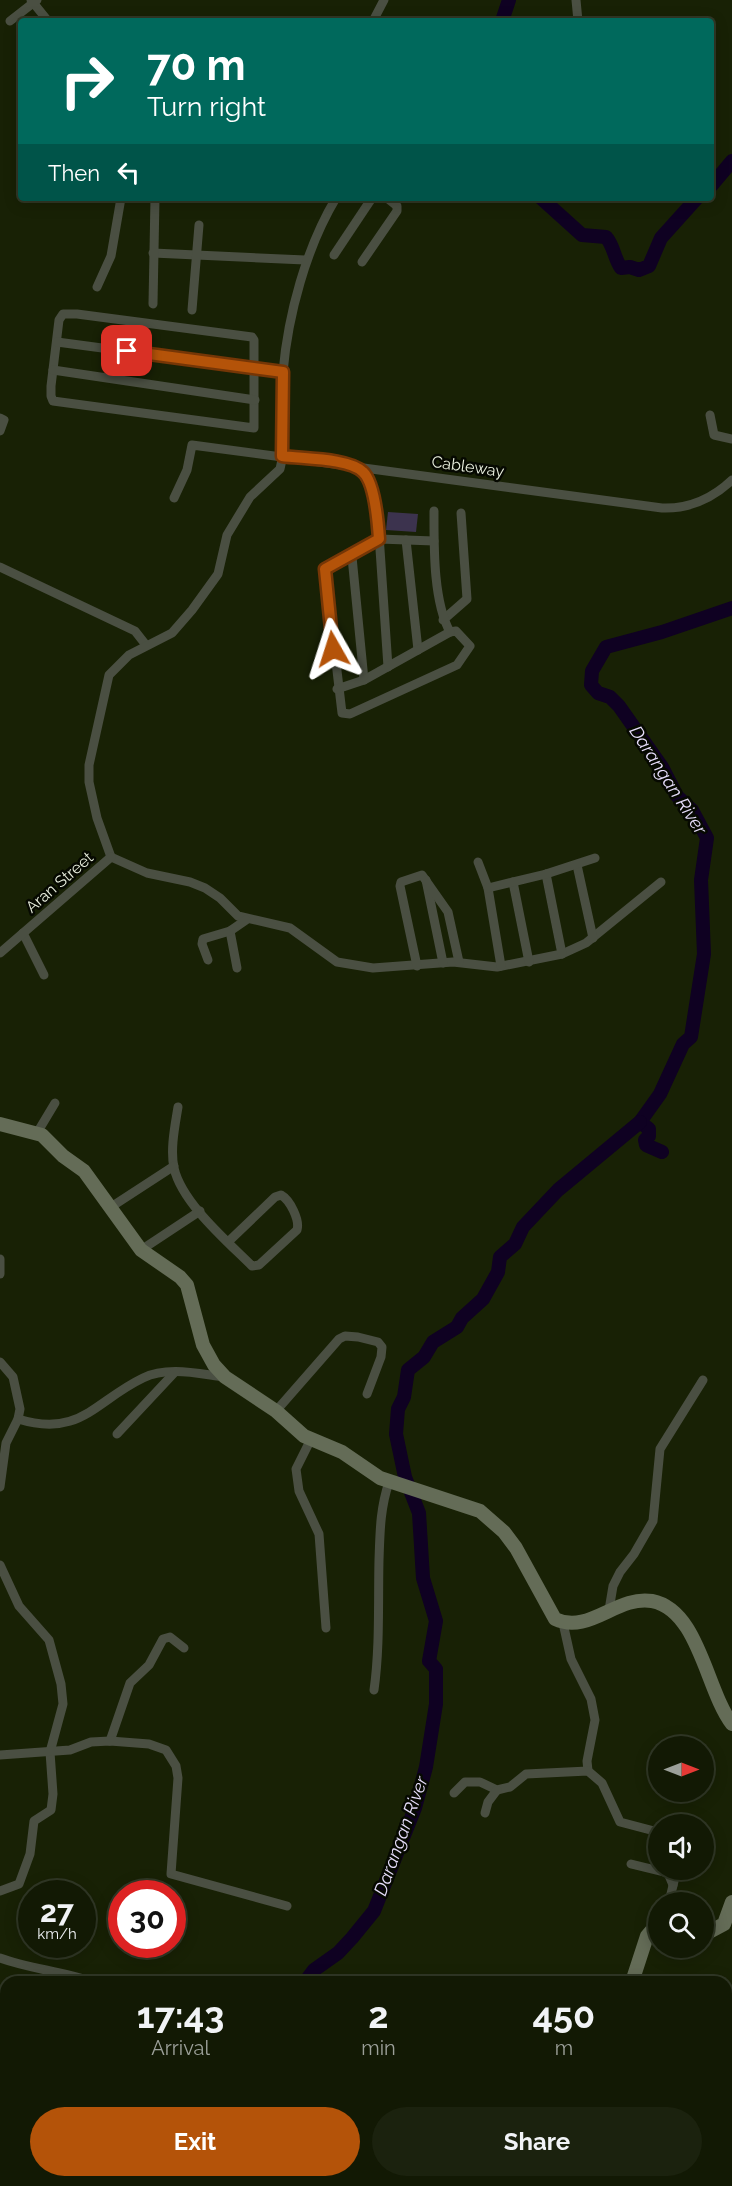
<!DOCTYPE html>
<html lang="en">
<head>
<meta charset="utf-8">
<style>
	body { margin:0; font-family:Raleway,sans-serif; background:#1b220e; color:#f1f3f6; height:100vh; display:flex; flex-direction:column; font-size:22px; white-space:nowrap }
	* { box-sizing:border-box; margin:0 }
	p { font-size:20px; color:#9ca09a }
	.icon { flex:none; width:33px; height:33px; fill:none; stroke:currentColor; stroke-width:2; stroke-linecap:round; stroke-linejoin:round }
	.map { position:relative; flex:1; overflow:hidden }
	.drawer { position:absolute; left:0px; top:1976px; width:732px; height:212px; display:flex; flex-direction:column; background:#121904; border-radius:18px 18px 0 0; box-shadow:0 3px 15px #0003,0 0 0 2px #313826 }
	.drawer>* { flex:none }
	.guide { position:absolute; left:18px; top:18px; width:696px; height:183px; border-radius:6px; box-shadow:0 3px 15px #0003,0 0 0 2px #313826; background:#00695c; color:#fff; overflow:hidden }
	.needle { width:39px; rotate:90deg }
	.tools { position:absolute; left:648px; top:1736px; display:grid; gap:12px }
	.tools a { display:grid; place-items:center; width:66px; height:66px; border-radius:50%; background:#121904; box-shadow:0 3px 15px #0003,0 0 0 2px #313826; font-size:30px }
	.speed { position:absolute; left:18px; top:1880px; display:flex; gap:12px; font-size:30px; font-weight:700; text-align:center }
	.speed>* { display:grid; place-content:center; width:78px; height:78px; border-radius:50%; background:#121904; box-shadow:0 3px 15px #0003,0 0 0 2px #313826; line-height:1 }
	.speed small { font-size:15px; font-weight:400 }
	.speed .limit { border:9px solid #d22; background:#fff; color:#111 }
	.pin { position:absolute; display:grid; place-items:center; width:51px; height:51px; color:#fff; margin:-26px; border-radius:12px; box-shadow:0 3px 9px #0006 }
	.me { position:absolute; width:66px; margin:-33px; rotate:354deg; stroke-linejoin:round; filter:drop-shadow(0 0 4px #0008) }
	.turn { display:flex; align-items:center; gap:21px; height:126px; padding:0 30px; font-size:27px }
	.turn .icon { width:78px; height:78px; stroke-width:2.5 }
	.turn b { display:block; font-size:42px; line-height:51px }
	.then { display:flex; align-items:center; height:57px; padding:0 30px; background:#0003; gap:12px; font-size:22px }
	.eta { display:flex; justify-content:space-evenly; align-items:center; height:102px; text-align:center }
	.eta b { font-size:36px; font-weight:700; line-height:42px }
	.action { display:flex; gap:12px; margin-top:auto; padding:12px 30px }
	.action a { flex:1; height:69px; border-radius:36px; background:#b45309; color:#fff; font-size:24px; font-weight:700; line-height:69px; text-align:center }
	.action a+a { background:#1b220e; color:#f1f3f6 }
	.map>svg:first-child { display:block }
	.green { fill:#3c334e }
	.lines { fill:none; stroke-linecap:round; stroke-linejoin:round }
	.river { stroke:#0f0122; stroke-width:14 }
	.street { stroke:#4a4f42; stroke-width:9 }
	.secondary { stroke:#646c57; stroke-width:14 }
	.route-casing { stroke:#753606; stroke-width:15 }
	.route { stroke:#b45309; stroke-width:10 }
	.labels { text-anchor:middle; stroke-width:5; stroke-linejoin:round; paint-order:stroke }
	.street-label { font-size:16px; fill:#eaf0df; stroke:#060901 }
	.water-label { font-size:18px; font-style:italic; fill:#e7defb; stroke:#060901 }
</style>
</head>
<body>
<div class="map">
<svg width="732" height="2186" viewBox="0 0 732 2186">
	<rect width="100%" height="100%" fill="#182105"/>
	<!-- green -->
	<polygon class="green" points="388,512 418,514 416,532 386,530"/>
	<g class="lines">
		<!-- river -->
		<g class="river">
			<polyline points="502,21 509,0"/>
			<polyline points="711,186 732,161"/>
			<path d="M 541,198 L 582,235 L 606,237 C 614,246 614,258 621,268 L 630,267 L 639,270 L 649,266 L 661,238 L 697,198"/>
			<polyline points="662,1152 646,1145 645,1140 649,1136 649,1129 640,1122 660,1094 683,1044 691,1037 704,954 701,880 707,838 692,810 677,796 662,767 619,706 610,697 598,693 591,685 592,671 606,647 662,632 732,608"/>
			<polyline points="305,1982 314,1970 338,1953 352,1938 374,1911 415,1808 426,1767 436,1704 436,1669 429,1661 436,1621 423,1578 419,1513 405,1477 396,1434 398,1409 404,1397 408,1370 424,1357 433,1342 457,1327 462,1318 483,1299 498,1272 500,1257 515,1244 523,1227 558,1190 640,1122"/>
			<polyline points="239,2186 240,2181"/>
		</g>
		<!-- street -->
		<g class="street">
			<polyline points="31,0 48,21"/>
			<polyline points="576,0 578,21"/>
			<polyline points="10,21 37,0"/>
			<polyline points="373,21 384,0"/>
			<polyline points="153,253 305,260"/>
			<polyline points="334,255 372,198"/>
			<polyline points="362,262 397,211 397,206 387,198"/>
			<polyline points="97,287 111,256 121,198"/>
			<polyline points="153,304 155,198"/>
			<polyline points="192,310 199,225"/>
			<polygon points="63,314 77,314 252,337 254,340 254,428 53,401 51,396 51,386 59,320"/>
			<polyline points="57,342 283,372"/>
			<polyline points="53,370 255,400"/>
			<polyline points="710,415 714,435 732,439"/>
			<polyline points="0,418 4,420 0,431"/>
			<polyline points="355,466 366,476 378,520 388,667"/>
			<path d="M 174,498 L 187,470 L 192,445 L 662,508 C 689,509 712,499 732,480"/>
			<polyline points="406,540 418,650"/>
			<polyline points="434,541 379,539 325,569 342,713 350,714 457,665 470,646 456,631 450,632"/>
			<polyline points="352,557 364,680"/>
			<polyline points="0,567 135,631 146,645"/>
			<polyline points="443,620 467,599 461,513"/>
			<path d="M 337,689 L 364,680 L 450,632 C 433,601 434,546 434,511"/>
			<path d="M 111,857 L 97,818 L 89,782 L 89,765 L 109,675 L 129,655 L 172,633 L 192,610 L 218,574 L 227,535 L 250,497 L 280,469 C 288,438 281,404 283,372 C 288,315 306,248 336,198"/>
			<polyline points="111,857 147,873 190,882 205,888 220,898 238,916 290,928 337,962 373,968 453,962 497,967 562,954 586,943 661,882"/>
			<polyline points="478,862 488,888 501,966"/>
			<polyline points="577,865 593,938"/>
			<polyline points="546,874 562,954"/>
			<polyline points="426,880 443,963"/>
			<polyline points="513,882 529,962"/>
			<polyline points="488,888 546,874 595,858"/>
			<polyline points="230,931 237,968"/>
			<polyline points="23,933 44,975"/>
			<polyline points="0,953 111,857"/>
			<polyline points="208,960 202,944 203,939 230,931 246,920"/>
			<polyline points="417,966 400,886 401,882 422,875 448,912 459,962"/>
			<path d="M 178,1107 C 175,1126 170,1149 174,1168 C 182,1203 227,1241 252,1266 L 259,1265 L 297,1230 C 300,1220 290,1200 281,1195 L 275,1197 L 228,1242"/>
			<polyline points="37,1133 55,1103"/>
			<polyline points="111,1207 174,1166"/>
			<polyline points="141,1250 200,1211"/>
			<polyline points="0,1259 0,1274"/>
			<polyline points="0,1362 13,1377 20,1409 18,1419 6,1443 0,1487"/>
			<polyline points="276,1411 339,1339 345,1336 358,1337 378,1342 382,1347 381,1357 367,1394"/>
			<path d="M 18,1419 C 80,1438 95,1401 143,1378 C 168,1366 199,1374 225,1377"/>
			<polyline points="117,1434 175,1372"/>
			<polyline points="311,1439 296,1469 299,1491 319,1534 326,1628"/>
			<polyline points="0,1565 19,1606 49,1640 61,1684 63,1704 50,1752 53,1794 51,1810 34,1821 30,1854 19,1884 0,1891"/>
			<polyline points="609,1610 613,1586 620,1572 634,1554 653,1521 660,1449 703,1380"/>
			<polyline points="563,1623 571,1659 591,1699 595,1720 587,1761 588,1771"/>
			<path d="M 374,1690 C 380,1647 378,1603 379,1560 C 380,1532 380,1509 389,1482"/>
			<polyline points="110,1741 130,1683 149,1665 163,1639 170,1637 184,1648"/>
			<polyline points="0,1755 70,1750 91,1742 110,1741 149,1744 166,1750 176,1766 178,1778 171,1874 287,1906"/>
			<polyline points="454,1793 465,1782 480,1782 497,1790 510,1787 526,1774 588,1771 602,1783 620,1822 658,1832"/>
			<polyline points="485,1813 488,1802 497,1790"/>
			<polyline points="631,1864 668,1873 673,1885"/>
			<polyline points="669,1902 677,1869"/>
			<path d="M 0,1958 C 30,1969 62,1971 92,1982"/>
			<polyline points="0,2118 6,2119"/>
			<polyline points="115,2181 122,2186"/>
			<polyline points="277,2186 279,2181"/>
		</g>
		<!-- secondary -->
		<g class="secondary">
			<path d="M 0,1124 L 42,1135 L 63,1156 L 84,1171 L 141,1250 L 180,1277 L 187,1285 L 203,1345 L 214,1365 L 225,1377 L 276,1411 L 304,1436 L 342,1452 L 380,1478 L 480,1511 L 504,1532 L 516,1548 L 555,1619 C 589,1635 617,1595 652,1601 C 699,1610 706,1690 732,1724"/>
			<polyline points="704,1931 709,1932 724,1924 732,1902"/>
			<polyline points="632,1982 647,1936 658,1923"/>
			<polyline points="459,2186 461,2181"/>
		</g>
	</g>
	<g class="lines">
		<defs>
			<path id="route" d="M 127,351 L 283,372 L 282,456 C 302,459 349,458 363,472 C 375,483 378,524 379,539 L 325,569 L 333,649"/>
		</defs>
		<!-- route casing -->
		<use href="#route" class="route-casing"/>
		<!-- route -->
		<use href="#route" class="route"/>
	</g>
	<g class="labels">
		<!-- street labels -->
		<g class="street-label">
			<text transform="translate(468 466) rotate(8)" y="6">Cableway</text>
			<text transform="translate(59 882) rotate(-41)" y="6">Aran Street</text>
		</g>
		<!-- water labels -->
		<g class="water-label">
			<text transform="translate(668 780) rotate(57)" y="6">Darangan River</text>
			<text transform="translate(401 1836) rotate(-70)" y="6">Darangan River</text>
		</g>
	</g>
</svg>
<div class="tools">
<a><svg class="needle" viewBox="-14 -14 28 28"><path d="M0-13l5 13h-10z" fill="#e53935"/><path d="M0 13l5-13h-10z" fill="#9ca09a"/></svg></a>
<a><svg class="icon" aria-label="sound" viewBox="0 0 24 24"><path d="M4 9h4l5-4v14l-5-4H4zM17 9q2 3 0 6"/></svg></a>
<a><svg class="icon" aria-label="search" viewBox="0 0 24 24"><circle cx="10" cy="10" r="6"/><path d="M15 15l6 6"/></svg></a>
</div>
<div class="speed"><div>27<small>km/h</small></div><div class="limit">30</div></div>
<div class="pin" style="left:127px;top:351px;background:#d93025"><svg class="icon" aria-label="arrive" viewBox="0 0 24 24"><path d="M6 21V4h12l-3 4 3 4H6"/></svg></div>
<svg class="me" style="left:333px;top:649px" viewBox="-20 -20 40 40"><path d="M0-17L14 15 0 8-14 15z" fill="#b45309" stroke="#fff" stroke-width="4"/></svg>
<div class="guide">
<div class="turn"><svg class="icon" aria-label="right" viewBox="0 0 24 24"><path d="M7 20v-9h11M14 6l5 5-5 5"/></svg><div><b>70 m</b>Turn right</div></div>
<div class="then">Then<svg class="icon" aria-label="left" viewBox="0 0 24 24"><path d="M17 20v-9H6M10 6l-5 5 5 5"/></svg></div>
</div>
<section class="drawer">
<div class="eta">
<div><b>17:43</b><p>Arrival</p></div>
<div><b>2</b><p>min</p></div>
<div><b>450</b><p>m</p></div>
</div>
<div class="action"><a>Exit</a><a>Share</a></div>
</section>
</div>
</body>
</html>
